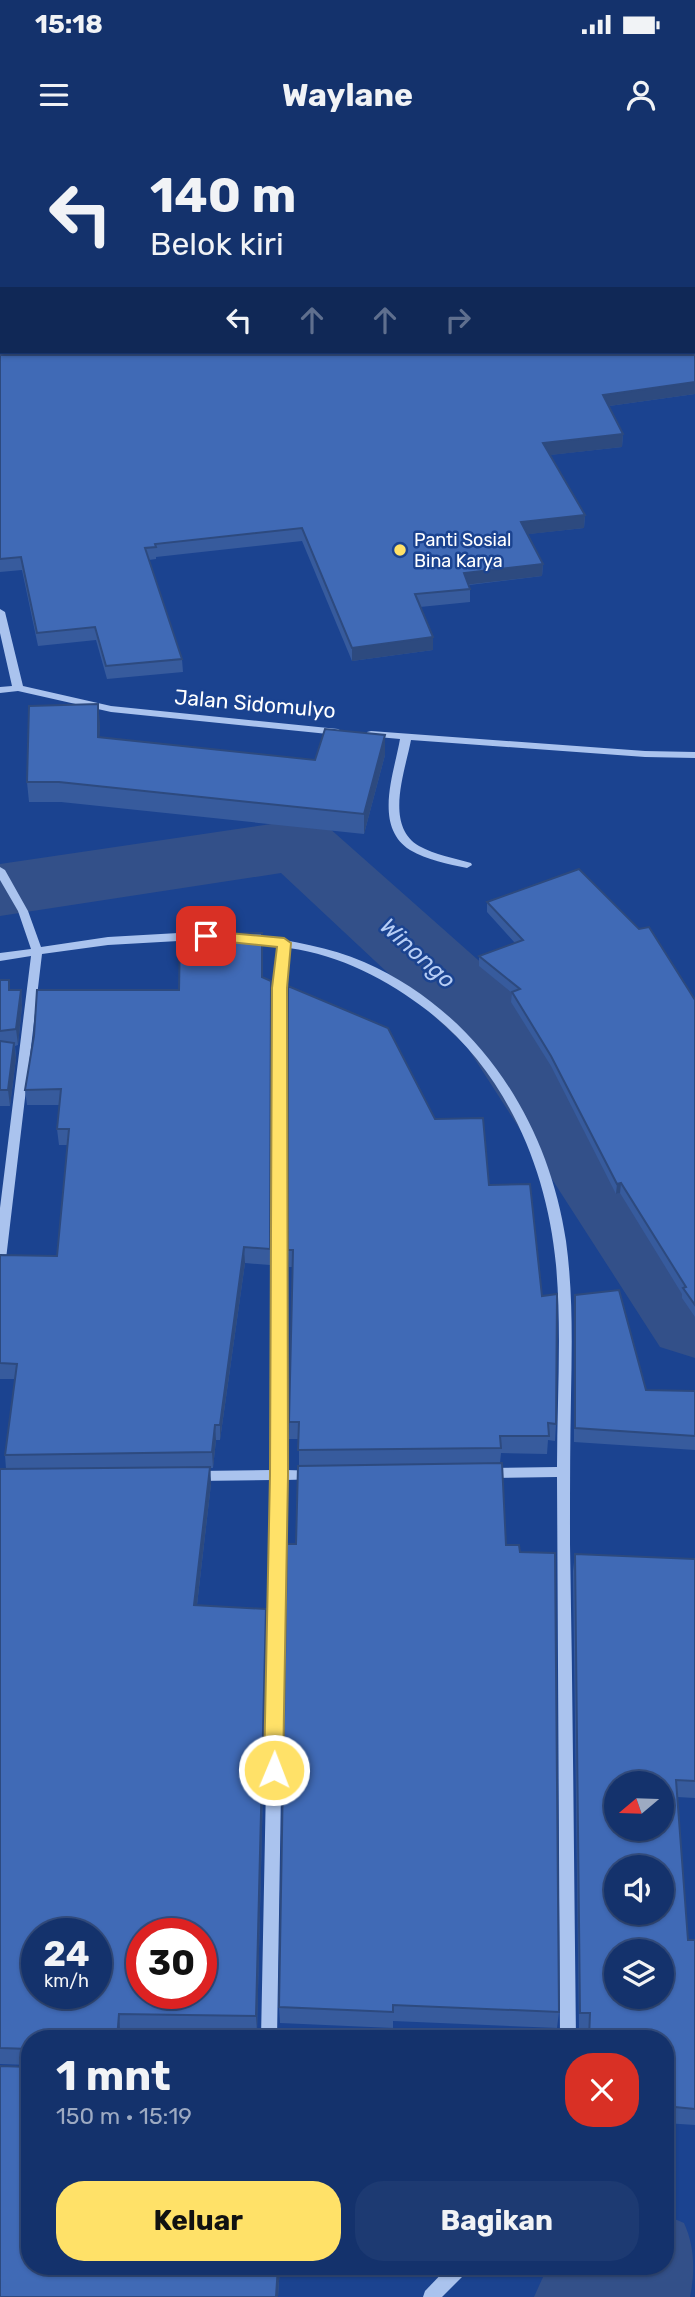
<!DOCTYPE html>
<html lang="id">
<head>
<meta charset="utf-8">
<style>
	body { margin:0; font-family:Rubik,sans-serif; background:#1d3a72; color:#f1f3f6; height:100vh; display:flex; flex-direction:column; font-size:26px; white-space:nowrap }
	* { box-sizing:border-box; margin:0 }
	p { font-size:23px; color:#9daac2 }
	.icon { flex:none; width:38px; height:38px; fill:none; stroke:currentColor; stroke-width:2; stroke-linecap:round; stroke-linejoin:round }
	.map { position:relative; flex:1; overflow:hidden }
	.panel { position:absolute; left:21px; top:1890px; width:653px; height:245px; display:flex; flex-direction:column; background:#14326c; border-radius:28px; box-shadow:0 2px 5px #0004,0 0 0 2px #334d7f }
	.panel>* { flex:none }
	.hud { position:absolute; left:0px; top:0px; width:696px; height:214px; box-shadow:0 2px 5px #0004,0 0 0 2px #334d7f; background:#14326c; color:#f1f3f6; overflow:hidden }
	.needle { width:46px; rotate:251deg }
	.controls { position:absolute; left:604px; top:1631px; display:grid; gap:14px }
	.controls a { display:grid; place-items:center; width:70px; height:70px; border-radius:50%; background:#14326c; box-shadow:0 2px 5px #0004,0 0 0 2px #334d7f; font-size:35px }
	.speed { position:absolute; left:21px; top:1778px; display:flex; gap:14px; font-size:35px; font-weight:700; text-align:center }
	.speed>* { display:grid; place-content:center; width:91px; height:91px; border-radius:50%; background:#14326c; box-shadow:0 2px 5px #0004,0 0 0 2px #334d7f; line-height:1 }
	.speed small { font-size:18px; font-weight:400 }
	.speed .limit { border:10px solid #d22; background:#fff; color:#111 }
	.pin { position:absolute; display:grid; place-items:center; width:60px; height:60px; color:#fff; margin:-30px; border-radius:14px; box-shadow:0 4px 10px #0006 }
	.me { position:absolute; width:77px; margin:-38px; rotate:1deg; stroke-linejoin:round; filter:drop-shadow(0 0 5px #0008) }
	.turn { display:flex; align-items:center; gap:24px; height:147px; padding:0 35px; font-size:32px }
	.turn .icon { width:91px; height:91px; stroke-width:2.5 }
	.turn b { display:block; font-size:49px; line-height:60px }
	.lanes { display:flex; align-items:center; height:66px; padding:0 35px; background:#0003; justify-content:center; gap:35px; direction:ltr }
	.lanes .off { opacity:.35 }
	.round { display:grid; place-items:center; flex:none; width:74px; height:74px; border-radius:28px; background:#1d3a72 }
	.headline { display:flex; align-items:center; justify-content:space-between; height:119px; padding:0 35px }
	h1 { font-size:42px; font-weight:700; line-height:52px }
	.action { display:flex; gap:14px; margin-top:auto; padding:14px 35px }
	.action a { flex:1; height:80px; border-radius:28px; background:#ffe168; color:#111; font-size:28px; font-weight:700; line-height:80px; text-align:center }
	.action a+a { background:#1d3a72; color:#f1f3f6 }
	.status { display:flex; justify-content:space-between; align-items:center; height:49px; padding:0 35px; background:#14326c; direction:ltr }
	.status svg { height:19px; fill:currentColor }
	header { display:flex; justify-content:space-between; align-items:center; height:91px; padding:0 35px; background:#14326c; font-size:32px; font-weight:700 }
	.map>svg:first-child { display:block }
	.lines { fill:none; stroke-linecap:round; stroke-linejoin:round }
	.river { fill:#335089; fill-rule:evenodd }
	.minor { fill:#aac3ee; fill-rule:evenodd }
	.wall { fill:#375b9d }
	.shaded-wall { fill:#2d4a7f }
	.building { fill:#406ab6; stroke:#2d4a7f; stroke-width:2; fill-rule:evenodd }
	.route { fill:#ffe168; stroke:#a69244; stroke-width:2 }
	.poi-dot { fill:#ffe168; stroke:#1b4390; stroke-width:2.5 }
	.labels { text-anchor:middle; stroke-width:5; stroke-linejoin:round; paint-order:stroke }
	.far-poi-label { font-size:18px; fill:#fff; stroke:#1b4390; text-anchor:start }
	.street-label { font-size:21px; fill:#fff; stroke:#1b4390 }
	.water-label { font-size:23px; font-style:italic; fill:#b6cdf5; stroke:#1b4390 }
</style>
</head>
<body>
<div class="status"><b>15:18</b><svg viewBox="0 0 49 12"><path d="M0 12V9h3v3zM5 12V6h3v6zM10 12V3h3v9zM15 12V0h3v12zM26 1h20v11H26zM47 4h2v5h-2z"/></svg></div>
<header><svg class="icon" aria-label="menu" viewBox="0 0 24 24"><path d="M4 6h16M4 12h16M4 18h16"/></svg>Waylane<svg class="icon" aria-label="person" viewBox="0 0 24 24"><circle cx="12" cy="8" r="4"/><path d="M4 21q1-7 8-7t8 7"/></svg></header>
<div class="map">
<svg width="695" height="2157" viewBox="0 0 695 2157">
	<rect width="100%" height="100%" fill="#1b4390"/>
	<g class="lines">
		<!-- river -->
		<g class="river">
			<rect x="0" y="147" width="2" height="40"/>
			<polygon points="299,680 328,687 529,865 695,1106 695,1218 660,1207 467,907 281,733 0,776 0,724"/>
			<path d="M 665,2075 L 684,2083 C 695,2107 695,2132 690,2157 L 534,2157 L 548,2126 L 665,2126 Z"/>
		</g>
		<!-- minor -->
		<g class="minor">
			<polygon points="498,0 506,0 496,2"/>
			<rect x="0" y="203" width="2" height="6"/>
			<polygon points="0,469 5,472 23,546 111,566 338,589 343,592 338,595 111,572 18,551 0,553 0,547 12,546 0,493"/>
			<path d="M 371,591 L 645,611 L 695,612 L 695,618 L 645,617 L 411,600 C 405,632 384,685 419,706 C 435,715 454,718 471,723 L 472,725 L 467,728 C 448,724 427,720 410,710 C 373,686 394,634 400,599 L 367,596 L 367,592 Z"/>
			<polygon points="0,727 5,730 28,771 41,807 108,797 196,792 202,796 196,800 108,805 42,814 6,1119 0,1123 0,1068 31,816 0,821 0,813 31,809 18,771 0,740"/>
			<path d="M 246,794 C 286,800 327,806 364,822 C 478,872 548,981 566,1101 C 573,1152 572,1204 571,1256 C 570,1305 570,1354 570,1404 C 573,1569 574,1734 576,1899 L 560,1899 L 557,1337 L 487,1338 L 482,1337 L 480,1333 L 482,1329 L 487,1328 L 557,1327 C 557,1260 562,1192 556,1125 C 547,1028 506,932 428,871 C 388,840 340,815 289,808 L 286,848 L 286,1330 L 320,1331 L 322,1335 L 320,1339 L 286,1340 L 277,1899 L 261,1899 L 272,1340 L 196,1341 L 191,1340 L 189,1336 L 191,1332 L 196,1331 L 272,1330 L 274,848 L 278,806 L 242,801 L 240,798 Z"/>
			<polygon points="449,2126 469,2126 467,2132 442,2157 423,2157 425,2151"/>
		</g>
	</g>
	<!-- wall -->
	<g class="wall">
		<polygon points="546,0 575,0 575,2 556,2"/>
		<polygon points="609,0 695,0 695,15 695,2 619,2"/>
		<polygon points="695,188 695,254 609,266 623,294 622,307 549,315 585,375 584,388 528,394 543,424 542,436 469,445 470,449 470,462 420,467 433,497 433,510 352,521 302,401 156,417 156,419 149,420 182,519 183,532 107,539 96,500 38,506 22,430 0,432 0,215 20,213 695,212"/>
		<polygon points="100,583 99,597 315,620 385,615 364,694 61,662 29,662 27,642"/>
		<polygon points="487,762 695,860 695,1177 682,1158 682,1154 620,1053 616,1054 551,926 511,862 512,853 479,826 479,816 515,803 487,772"/>
		<polygon points="262,837 271,856 270,1125 245,1123 220,1300 216,1300 213,1328 210,1328 211,1344 197,1465 267,1486 257,1892 120,1890 30,2126 280,2126 278,2157 0,2157 29,1927 29,1925 0,1924 0,1329 6,1329 5,1315 15,1239 0,1239 0,1115 57,1116 68,1005 59,1005 57,989 59,965 27,965 25,950 179,850"/>
		<polygon points="0,840 11,850 21,850 22,866 18,905 15,906 16,918 10,966 0,966"/>
		<polygon points="489,1045 556,1284 555,1301 548,1300 547,1314 501,1313 500,1323 506,1405 559,1872 557,1888 393,1881 393,1888 280,1883 279,1867 299,1326 299,1299 289,1299 293,1127 289,1127 288,1110"/>
		<polygon points="575,1155 646,1250 695,1251 695,1310 574,1302 574,1169"/>
		<polygon points="575,1414 695,1419 695,1658 677,1657 688,1800 695,1800 695,1985 665,1983 665,1899 588,1899 588,1889 579,1889 573,1431"/>
		<polygon points="354,2126 412,2126 355,2130"/>
	</g>
	<!-- shaded-wall -->
	<g class="shaded-wall">
		<rect x="0" y="108" width="2" height="12"/>
		<polygon points="695,242 695,254 602,267 603,255"/>
		<polygon points="623,294 622,307 542,316 543,303"/>
		<polygon points="585,375 584,388 521,395 521,382"/>
		<polygon points="543,424 542,436 464,445 464,433"/>
		<polygon points="433,497 433,510 352,521 352,508"/>
		<polygon points="98,564 100,583 99,617 98,597"/>
		<polygon points="385,595 385,615 364,694 364,674"/>
		<polygon points="21,850 22,866 18,905 16,889"/>
		<polygon points="14,903 16,918 10,966 8,950"/>
		<polygon points="621,1043 620,1053 616,1054 617,1044"/>
		<polygon points="244,1107 245,1123 220,1300 220,1285"/>
		<polygon points="215,1285 216,1300 213,1328 212,1312"/>
		<polygon points="210,1327 211,1344 195,1482 194,1465"/>
		<polygon points="266,1469 267,1486 257,1892 256,1876"/>
		<polygon points="119,1874 120,1890 120,1899 117,1899"/>
		<polygon points="278,2126 280,2126 278,2157 276,2157"/>
	</g>
	<!-- building -->
	<g class="building">
		<polygon points="0,0 454,0 456,2 2,2 2,38 0,38"/>
		<polygon points="678,0 695,0 695,3 695,2"/>
		<rect x="0" y="46" width="2" height="62"/>
		<polygon points="695,188 695,242 603,255 623,294 543,303 585,375 521,382 543,424 464,433 470,449 415,454 433,497 352,508 302,388 155,404 156,407 145,408 182,519 106,526 95,487 37,493 21,417 0,419 0,215 20,213 20,212 695,212"/>
		<polygon points="98,564 98,597 315,620 325,589 385,595 364,674 59,642 27,642 29,566"/>
		<polygon points="579,729 639,789 649,787 695,860 695,1165 683,1148 686,1147 621,1043 617,1044 551,916 512,852 520,849 479,816 523,800 487,762"/>
		<polygon points="262,793 262,837 271,841 270,1109 244,1107 220,1285 215,1285 212,1312 5,1315 17,1224 0,1223 0,1115 57,1116 69,989 57,989 61,949 25,950 34,896 37,850 179,850 180,794"/>
		<polygon points="0,840 9,840 9,850 21,850 16,889 0,891"/>
		<polygon points="288,846 388,888 435,979 483,978 489,1045 530,1044 542,1156 557,1154 556,1284 548,1283 549,1296 500,1296 501,1308 298,1310 299,1282 289,1282 293,1110 288,1110"/>
		<polygon points="0,901 14,903 8,950 0,950"/>
		<polygon points="619,1150 646,1250 695,1251 695,1296 575,1288 575,1155"/>
		<polygon points="502,1323 506,1405 519,1405 520,1412 555,1413 559,1872 393,1865 393,1872 279,1867 287,1404 296,1404 298,1326"/>
		<path d="M 210,1327 L 194,1465 L 266,1469 L 256,1876 L 119,1874 L 117,1899 L 30,1899 L 30,2126 L 278,2126 L 276,2157 L 0,2157 L 0,1926 L 29,1927 L 30,1909 L 0,1908 L 0,1329 ZM 37,1794 L 96,1794 L 96,1853 L 37,1853 ZM 142,1794 L 201,1794 L 201,1853 L 142,1853 Z"/>
		<path d="M 575,1414 L 695,1419 L 695,1641 L 676,1640 L 688,1800 L 695,1800 L 695,1969 L 665,1966 L 665,1899 L 589,1899 L 590,1873 L 580,1873 ZM 616,1643 L 662,1643 L 662,1689 L 616,1689 ZM 616,1727 L 662,1727 L 662,1773 L 616,1773 ZM 616,1811 L 662,1811 L 662,1857 L 616,1857 Z"/>
	</g>
	<!-- route -->
	<polygon class="route" points="206,791 284,798 291,803 287,848 288,1335 283,1630 281,1636 267,1636 264,1630 270,1335 272,848 277,807 201,799 201,792"/>
	<!-- markers -->
	<circle class="poi-dot" cx="400" cy="410" r="7"/>
	<g class="labels">
		<!-- far-poi labels -->
		<g class="far-poi-label">
			<text x="414" y="406">Panti Sosial<tspan x="414" dy="21">Bina Karya</tspan></text>
		</g>
		<!-- street labels -->
		<g class="street-label">
			<text transform="translate(255 564) rotate(5)" y="7">Jalan Sidomulyo</text>
		</g>
		<!-- water labels -->
		<g class="water-label">
			<text transform="translate(418 813) rotate(42)" y="8">Winongo</text>
		</g>
	</g>
</svg>
<div class="controls">
<a><svg class="needle" viewBox="-14 -14 28 28"><path d="M0-13l5 13h-10z" fill="#e53935"/><path d="M0 13l5-13h-10z" fill="#9daac2"/></svg></a>
<a><svg class="icon" aria-label="sound" viewBox="0 0 24 24"><path d="M4 9h4l5-4v14l-5-4H4zM17 9q2 3 0 6"/></svg></a>
<a><svg class="icon" aria-label="layers" viewBox="0 0 24 24"><path d="M12 4l9 5-9 5-9-5zM3 14l9 5 9-5"/></svg></a>
</div>
<div class="speed"><div>24<small>km/h</small></div><div class="limit">30</div></div>
<div class="pin" style="left:206px;top:796px;background:#d93025"><svg class="icon" aria-label="arrive" viewBox="0 0 24 24"><path d="M6 21V4h12l-3 4 3 4H6"/></svg></div>
<svg class="me" style="left:274px;top:1630px" viewBox="-20 -20 40 40"><circle r="17" fill="#ffe168" stroke="#fff" stroke-width="3"/><path d="M0-11L8 9 0 5-8 9z" fill="#fff"/></svg>
<div class="hud">
<div class="turn"><svg class="icon" aria-label="left" viewBox="0 0 24 24"><path d="M17 20v-9H6M10 6l-5 5 5 5"/></svg><div><b>140 m</b>Belok kiri</div></div>
<div class="lanes"><svg class="icon" aria-label="left" viewBox="0 0 24 24"><path d="M17 20v-9H6M10 6l-5 5 5 5"/></svg><svg class="icon off" aria-label="ahead" viewBox="0 0 24 24"><path d="M12 20V5M6 11l6-6 6 6"/></svg><svg class="icon off" aria-label="ahead" viewBox="0 0 24 24"><path d="M12 20V5M6 11l6-6 6 6"/></svg><svg class="icon off" aria-label="right" viewBox="0 0 24 24"><path d="M7 20v-9h11M14 6l5 5-5 5"/></svg></div>
</div>
<section class="panel">
<div class="headline"><div><h1>1 mnt</h1><p>150 m · 15:19</p></div><a class="round" style="background:#d93025;color:#fff"><svg class="icon" aria-label="close" viewBox="0 0 24 24"><path d="M6 6l12 12M18 6L6 18"/></svg></a></div>
<div class="action"><a>Keluar</a><a>Bagikan</a></div>
</section>
</div>
</body>
</html>
